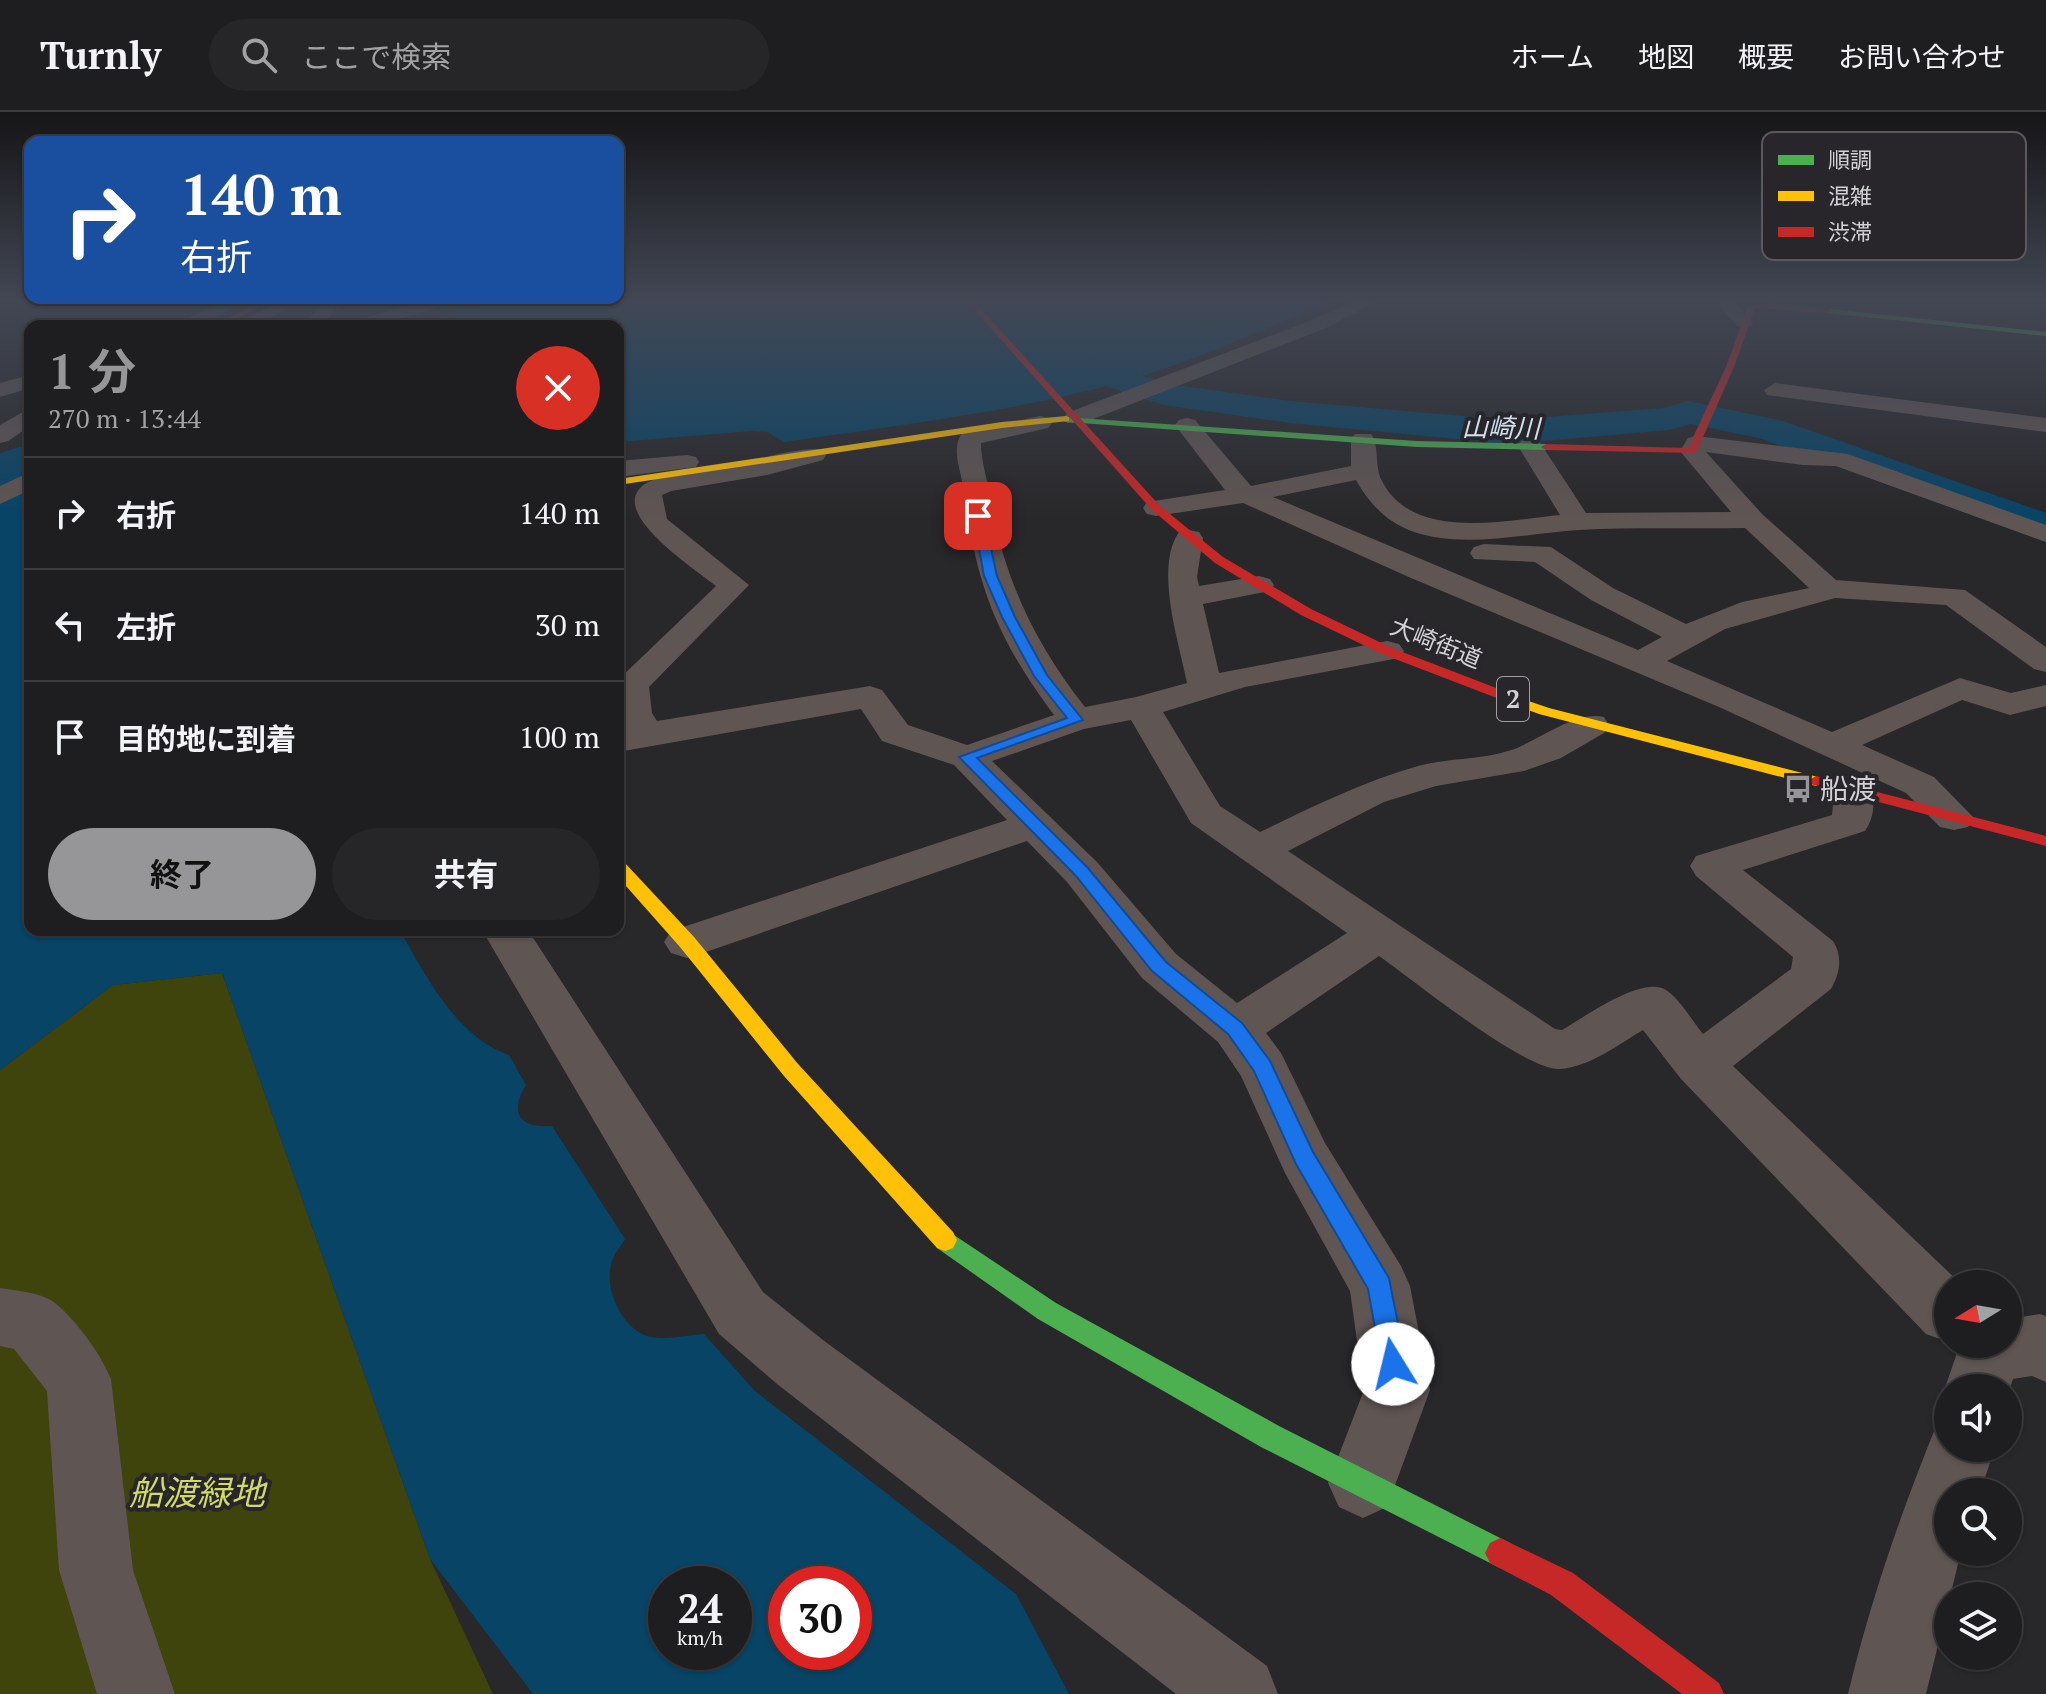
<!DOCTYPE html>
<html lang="ja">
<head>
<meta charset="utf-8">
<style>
	body { margin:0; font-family:"PT Serif","Noto Sans JP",serif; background:#262628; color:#f1f3f6; height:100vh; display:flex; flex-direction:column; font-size:30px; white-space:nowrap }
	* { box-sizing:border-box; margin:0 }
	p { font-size:26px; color:#a1a2a4 }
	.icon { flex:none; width:44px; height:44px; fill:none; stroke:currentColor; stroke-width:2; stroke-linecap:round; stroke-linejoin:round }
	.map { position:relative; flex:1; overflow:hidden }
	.panel { position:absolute; left:24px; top:208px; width:600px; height:616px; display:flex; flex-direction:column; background:#1e1d1f; border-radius:16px; box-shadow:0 2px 6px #0004,0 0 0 2px #3c3b3d }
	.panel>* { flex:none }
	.guide { position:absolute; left:24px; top:24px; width:600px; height:168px; border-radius:16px; box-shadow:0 2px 6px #0004,0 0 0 2px #3c3b3d; background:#1a4fa0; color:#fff; overflow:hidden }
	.needle { width:52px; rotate:259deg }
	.tools { position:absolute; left:1934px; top:1158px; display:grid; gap:16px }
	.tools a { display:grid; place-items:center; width:88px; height:88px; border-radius:50%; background:#1e1d1f; box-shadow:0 2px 6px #0004,0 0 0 2px #3c3b3d; font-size:40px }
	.speed { position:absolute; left:648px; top:1454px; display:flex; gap:16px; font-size:40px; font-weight:700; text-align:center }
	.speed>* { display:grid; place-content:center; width:104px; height:104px; border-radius:50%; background:#1e1d1f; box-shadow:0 2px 6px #0004,0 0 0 2px #3c3b3d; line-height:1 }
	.speed small { font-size:20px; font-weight:400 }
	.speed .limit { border:12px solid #d22; background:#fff; color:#111 }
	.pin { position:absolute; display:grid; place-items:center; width:68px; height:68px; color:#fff; margin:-34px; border-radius:16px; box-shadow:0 4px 12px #0006 }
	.me { position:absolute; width:88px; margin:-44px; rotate:351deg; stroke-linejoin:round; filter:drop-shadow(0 0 6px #0008) }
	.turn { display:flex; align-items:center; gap:28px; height:168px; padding:0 24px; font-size:36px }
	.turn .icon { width:104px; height:104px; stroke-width:2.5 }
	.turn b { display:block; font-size:56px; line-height:68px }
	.round { display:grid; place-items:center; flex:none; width:84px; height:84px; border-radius:42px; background:#262628 }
	.headline { display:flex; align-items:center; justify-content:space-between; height:136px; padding:0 24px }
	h1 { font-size:48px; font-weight:700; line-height:60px; color:#969698 }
	.primary-button { display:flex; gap:16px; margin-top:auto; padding:16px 24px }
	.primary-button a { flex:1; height:92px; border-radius:48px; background:#969698; color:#111; font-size:32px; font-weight:700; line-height:92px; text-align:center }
	.primary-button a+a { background:#262628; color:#f1f3f6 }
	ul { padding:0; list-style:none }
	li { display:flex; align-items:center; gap:24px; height:112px; padding:0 24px; border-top:2px solid #3c3b3d }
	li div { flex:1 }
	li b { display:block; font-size:30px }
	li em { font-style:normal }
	header { display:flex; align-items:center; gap:48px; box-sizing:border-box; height:112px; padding:0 40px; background:#1e1d1f; border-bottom:2px solid #3c3b3d }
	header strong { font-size:38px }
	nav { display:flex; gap:44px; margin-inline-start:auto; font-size:28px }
	.search { width:560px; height:72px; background:#262628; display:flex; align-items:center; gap:20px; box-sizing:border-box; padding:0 28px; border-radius:44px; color:#a1a2a4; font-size:30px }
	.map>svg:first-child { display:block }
	.green { fill:#3f430c }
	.water { fill:#074466; fill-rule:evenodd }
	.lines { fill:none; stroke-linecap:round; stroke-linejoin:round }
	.stream { fill:#074466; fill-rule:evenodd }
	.river { fill:#074466; fill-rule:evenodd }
	.street { fill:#5f5553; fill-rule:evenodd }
	.fast { fill:#4caf50; fill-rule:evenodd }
	.slow { fill:#ffc107; fill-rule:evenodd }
	.jam { fill:#c62828; fill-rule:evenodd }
	.wall { fill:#666567 }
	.route { fill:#1a73e8; stroke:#114b97; stroke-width:2 }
	.labels { text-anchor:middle; stroke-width:8; stroke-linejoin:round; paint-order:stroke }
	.far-street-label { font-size:24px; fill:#d2d1d4; stroke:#28262a }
	.far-water-label { font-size:26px; font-style:italic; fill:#cee0ee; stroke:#28262a }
	.shield { fill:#28262a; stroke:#9f9ea1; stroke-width:2 }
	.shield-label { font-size:26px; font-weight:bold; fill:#d2d1d4 }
	.poi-label { font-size:28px; fill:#d2d1d4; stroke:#28262a; text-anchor:start }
	.near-park-label { font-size:34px; font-style:italic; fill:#d0da69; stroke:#28262a }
	.key { fill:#28262a; stroke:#5b595d; stroke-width:2 }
	.key-label { font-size:22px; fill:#d2d1d4 }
</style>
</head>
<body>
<header>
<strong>Turnly</strong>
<div class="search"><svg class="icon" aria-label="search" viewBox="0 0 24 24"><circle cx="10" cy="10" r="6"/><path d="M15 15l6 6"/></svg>ここで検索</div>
<nav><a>ホーム</a><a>地図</a><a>概要</a><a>お問い合わせ</a></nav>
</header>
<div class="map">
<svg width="2046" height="1582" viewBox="0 0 2046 1582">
	<rect width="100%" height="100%" fill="#282729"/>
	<!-- green -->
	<polygon class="green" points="222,861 430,1447 493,1582 0,1582 0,958 113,873"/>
	<!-- water -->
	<g class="water">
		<path d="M 589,187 L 1338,187 C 1263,217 1188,253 1110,273 C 1004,301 892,314 784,330 L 768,320 L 751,319 L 618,330 L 618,214 L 406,214 L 483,194 Z"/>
		<path d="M 30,332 L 30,818 L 400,818 C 425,864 458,926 509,943 L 526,973 C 509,1001 519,1016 552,1014 L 625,1127 C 621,1134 614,1142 612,1149 C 603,1175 621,1215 647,1224 C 662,1229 688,1223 704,1222 L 755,1279 L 1016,1482 L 1069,1582 L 533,1582 L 430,1447 L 222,861 L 113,873 L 0,958 L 0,341 ZM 666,1472 L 734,1472 L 734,1540 L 666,1540 ZM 786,1472 L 854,1472 L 854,1540 L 786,1540 Z"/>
	</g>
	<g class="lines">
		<!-- stream -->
		<polygon class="stream" points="251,187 256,187 200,214 193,214"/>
		<!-- river -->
		<polygon class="river" points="1031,229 1169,272 1290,289 1509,308 1664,296 1688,289 1783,309 2046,401 2046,430 1759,326 1691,312 1669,318 1509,332 1290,311 1164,293 1019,246 1015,239 1019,232"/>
		<!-- street -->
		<g class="street">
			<polygon points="227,187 250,187 196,214 172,214"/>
			<polygon points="282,187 304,187 256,214 233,214"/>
			<polygon points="327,187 346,187 321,214 302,214"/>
			<polygon points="428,187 454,187 451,191 378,214 350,214 352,210"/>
			<polygon points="1358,187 1381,187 1326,216 1083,311 1067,311 1064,306 1067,301 1312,208"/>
			<polygon points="1714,187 1732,187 1753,210 1751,214 1737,214"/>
			<polygon points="30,263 30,276 0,285 0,271"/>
			<polygon points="1775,271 2046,306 2046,320 1767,283 1764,278"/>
			<polygon points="30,296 30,314 8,329 0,331 0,313"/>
			<path d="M 1040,304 L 1048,306 L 1052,311 L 1048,316 L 981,331 C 981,347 986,363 989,379 C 1002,462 1033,529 1085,595 L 1136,585 L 1187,571 C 1179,530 1154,456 1179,420 L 1189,418 L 1199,420 L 1203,426 L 1197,465 L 1199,474 L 1259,464 L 1270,467 L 1274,473 L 1270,479 L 1203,492 L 1219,561 L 1387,529 L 1399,532 L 1404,539 L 1399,546 L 1245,575 L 1163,600 L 1220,694 L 1260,720 C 1312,695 1362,670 1418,654 C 1447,646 1479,648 1508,639 C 1538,630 1574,598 1604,605 L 1609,613 L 1604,621 L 1561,646 L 1524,659 L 1436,674 L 1384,690 L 1288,739 L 1555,917 L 1562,918 C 1585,905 1642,863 1666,878 C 1680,887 1693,910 1703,922 L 1791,857 L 1793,845 L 1696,764 L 1690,754 L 1696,744 L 1832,703 L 1834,681 L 1840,673 L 1854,669 L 1868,673 C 1877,686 1874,706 1865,719 L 1743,758 L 1833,829 C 1843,845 1840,861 1831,877 L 1733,954 L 1961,1172 L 1948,1172 L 1948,1230 L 1926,1222 L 1681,967 L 1643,918 C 1619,932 1590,955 1560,957 C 1525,959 1412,867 1379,844 L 1266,921 L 1281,941 L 1325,1031 L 1401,1154 L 1410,1174 L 1430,1278 L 1387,1395 L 1363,1406 L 1339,1395 L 1328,1371 L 1364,1278 L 1350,1179 L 1285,1061 L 1241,964 L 1218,930 L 1142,866 L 1067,770 L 1027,729 L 703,841 L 687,846 L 671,841 L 664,830 L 671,819 L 1007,708 L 954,653 L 882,629 L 861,597 L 618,640 L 618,618 L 625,616 L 618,604 L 618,568 L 716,474 C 694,456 592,391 655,367 C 676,358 704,358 727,354 C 749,350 805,333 823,338 L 826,343 L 823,348 L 767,363 L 671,379 L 662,383 L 667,407 L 749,473 L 649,575 L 652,601 L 657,609 L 870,574 L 882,578 L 908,613 L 967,633 L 1054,603 C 993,521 976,470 962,369 C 959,353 952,335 962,321 ZM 1131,608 L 1191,711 L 1347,821 L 1237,891 L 1176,842 L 1097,750 L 992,649 L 1084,617 Z"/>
			<path d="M 1187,306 L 1195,308 L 1251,374 L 1351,354 L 1351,327 L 1355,322 L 1371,322 C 1380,334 1374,355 1382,369 C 1413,430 1506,408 1560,403 L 1518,334 L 1521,329 L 1539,329 L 1586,401 L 1731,400 L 1680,339 L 1688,326 L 1696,324 L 1848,342 L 2046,413 L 2046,430 L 1836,354 L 1803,353 L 1706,340 L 1762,402 L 1836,468 L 1965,478 L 2046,535 L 2046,560 L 2034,557 L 1946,493 L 1835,486 L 1725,517 L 1667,549 L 1832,620 L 1960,566 L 2011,581 L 2046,573 L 2046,594 L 2010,603 L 1962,588 L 1862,633 L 1934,665 L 1974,706 L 1968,715 L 1954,718 L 1940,715 L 1906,681 L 1719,595 L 1411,466 L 1243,391 L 1156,404 L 1147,402 L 1143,396 L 1147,390 L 1225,378 L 1175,313 L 1179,308 ZM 1356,368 C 1369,392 1388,411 1414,420 C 1465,437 1527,421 1579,418 C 1634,415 1690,417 1745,416 L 1809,476 L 1742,490 L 1686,512 L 1613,476 L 1551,435 L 1484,432 L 1474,435 L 1470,441 L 1474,447 L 1535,450 L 1591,488 L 1662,525 L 1638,538 L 1273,385 Z"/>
			<polygon points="687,343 696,345 699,350 696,355 618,365 618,349"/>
			<polygon points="30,360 30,378 0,392 0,374"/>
			<polygon points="482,818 528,818 763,1180 823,1228 1267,1554 1278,1582 1176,1582 777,1272 719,1222"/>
			<path d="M 0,1176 C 17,1179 41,1180 55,1191 C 76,1208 101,1242 111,1267 L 133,1458 L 175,1582 L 97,1582 L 59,1458 L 47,1279 L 14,1237 L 0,1234 Z"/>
			<polygon points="2040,1202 2046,1204 2046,1270 2032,1264 2013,1267 2008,1282 2008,1276 1948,1276 1948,1282 1945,1276 1960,1232 2008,1232 2008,1207"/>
			<path d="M 1948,1308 L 1948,1336 L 1995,1336 L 1980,1380 L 1948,1380 L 1948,1440 L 1961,1440 L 1926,1582 L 1848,1582 C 1870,1490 1901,1400 1937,1312 Z"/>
		</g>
		<!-- fast -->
		<g class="fast">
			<polygon points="1830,197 2046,220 2046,224 1827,201"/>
			<polygon points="1063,305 1417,329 1546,332 1551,335 1546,338 1417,335 1066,310 1063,309"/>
			<polygon points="945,1117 1056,1191 1281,1315 1510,1431 1515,1441 1510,1451 1500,1456 1490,1451 1261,1335 1038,1207 937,1136 933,1128 937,1120"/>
		</g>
		<!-- slow -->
		<g class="slow">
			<polygon points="1066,304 1069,305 1069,309 1002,316 618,373 618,367 1002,310"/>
			<polygon points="1520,586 1549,596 1822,666 1824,669 1816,674 1539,602 1515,593 1513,590"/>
			<polygon points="618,748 624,750 694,825 798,952 953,1120 957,1128 953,1136 945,1139 937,1136 784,964 680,835 618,765"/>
		</g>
		<!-- jam -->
		<g class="jam">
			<polygon points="264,187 273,187 224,214 214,214"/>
			<polygon points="965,187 972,187 1160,394 1223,445 1311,497 1392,536 1525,587 1525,593 1515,593 1382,542 1301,503 1215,451 1152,398"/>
			<polygon points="1775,191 1834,199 1830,201 1755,196 1734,255 1696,341 1546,338 1541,335 1546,332 1688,336 1726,255 1748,194"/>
			<polygon points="1816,664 2046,724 2046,734 1810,672 1808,669"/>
			<polygon points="1500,1426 1573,1461 1719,1571 1724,1582 1682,1582 1551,1483 1490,1451 1485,1441 1490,1431"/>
		</g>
	</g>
	<!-- wall -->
	<polygon class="wall" points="389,187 423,187 420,189 390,189"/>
	<!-- sky -->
	<linearGradient id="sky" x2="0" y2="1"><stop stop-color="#161517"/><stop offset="0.46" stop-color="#424754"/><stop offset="1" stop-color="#424754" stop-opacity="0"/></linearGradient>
	<rect width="2046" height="408" fill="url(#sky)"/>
	<!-- route -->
	<polygon class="route" points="978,400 984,404 997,464 1015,505 1047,563 1083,608 977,646 1088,756 1166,850 1242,911 1270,949 1313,1040 1389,1166 1406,1252 1402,1261 1393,1265 1383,1261 1368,1177 1296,1052 1254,959 1228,922 1152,859 1076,764 959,645 1067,606 1034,564 1002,505 984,464 973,404"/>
	<!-- icons -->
	<defs>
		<symbol id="bus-bare" viewBox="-9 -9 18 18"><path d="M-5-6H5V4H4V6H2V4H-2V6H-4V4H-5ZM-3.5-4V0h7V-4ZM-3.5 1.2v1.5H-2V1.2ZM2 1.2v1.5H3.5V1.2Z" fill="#969698" stroke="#28262a" stroke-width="2.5" paint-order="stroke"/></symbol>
	</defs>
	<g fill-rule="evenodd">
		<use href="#bus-bare" x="1778" y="657" width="40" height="40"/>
	</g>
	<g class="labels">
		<!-- far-street labels -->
		<g class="far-street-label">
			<text transform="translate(1436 531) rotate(22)" y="8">大崎街道</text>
		</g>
		<!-- far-water labels -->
		<g class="far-water-label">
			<text transform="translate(1501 316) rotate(1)" y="9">山崎川</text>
		</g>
		<!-- shield labels -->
		<rect class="shield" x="1497" y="565" width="32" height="44" rx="6"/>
		<g class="shield-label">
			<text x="1513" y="596">2</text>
		</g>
		<!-- poi labels -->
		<g class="poi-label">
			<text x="1820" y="687">船渡</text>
		</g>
		<!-- near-park labels -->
		<g class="near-park-label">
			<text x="197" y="1393">船渡緑地</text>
		</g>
	</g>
	<!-- legend -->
	<rect x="1762" y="20" width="264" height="128" rx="12" class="key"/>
	<rect x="1778" y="43" width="36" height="10" fill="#4caf50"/>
	<rect x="1778" y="79" width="36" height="10" fill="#ffc107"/>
	<rect x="1778" y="115" width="36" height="10" fill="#c62828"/>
	<g class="key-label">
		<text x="1828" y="56">順調</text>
		<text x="1828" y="92">混雑</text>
		<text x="1828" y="128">渋滞</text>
	</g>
</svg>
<div class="tools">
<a><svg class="needle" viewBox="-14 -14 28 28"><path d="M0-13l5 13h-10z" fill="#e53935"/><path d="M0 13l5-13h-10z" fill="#a1a2a4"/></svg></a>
<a><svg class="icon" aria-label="sound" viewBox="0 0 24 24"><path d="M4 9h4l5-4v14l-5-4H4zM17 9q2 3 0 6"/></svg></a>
<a><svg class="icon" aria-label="search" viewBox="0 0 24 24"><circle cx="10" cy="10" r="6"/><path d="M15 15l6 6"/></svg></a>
<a><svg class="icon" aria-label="layers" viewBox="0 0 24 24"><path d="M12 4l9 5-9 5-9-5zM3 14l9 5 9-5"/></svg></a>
</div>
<div class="speed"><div>24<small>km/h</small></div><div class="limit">30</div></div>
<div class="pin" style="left:978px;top:404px;background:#d93025"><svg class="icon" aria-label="arrive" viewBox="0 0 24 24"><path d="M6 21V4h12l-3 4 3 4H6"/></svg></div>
<svg class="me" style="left:1393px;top:1252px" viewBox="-20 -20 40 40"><circle r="19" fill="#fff"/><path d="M0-13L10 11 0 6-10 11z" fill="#1a73e8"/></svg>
<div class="guide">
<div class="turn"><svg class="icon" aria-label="right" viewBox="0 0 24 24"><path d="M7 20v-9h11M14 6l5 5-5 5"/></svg><div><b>140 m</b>右折</div></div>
</div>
<section class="panel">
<div class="headline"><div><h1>1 分</h1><p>270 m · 13:44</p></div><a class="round" style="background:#d93025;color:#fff"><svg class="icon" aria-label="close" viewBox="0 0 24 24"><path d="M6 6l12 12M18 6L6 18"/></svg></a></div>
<ul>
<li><svg class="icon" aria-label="right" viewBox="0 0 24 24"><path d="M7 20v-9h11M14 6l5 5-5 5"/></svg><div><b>右折</b></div><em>140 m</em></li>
<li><svg class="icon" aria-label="left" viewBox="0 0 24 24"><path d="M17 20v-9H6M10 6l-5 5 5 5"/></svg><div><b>左折</b></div><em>30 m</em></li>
<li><svg class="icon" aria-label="arrive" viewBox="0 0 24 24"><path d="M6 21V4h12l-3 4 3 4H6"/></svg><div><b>目的地に到着</b></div><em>100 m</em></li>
</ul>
<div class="primary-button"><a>終了</a><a>共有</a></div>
</section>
</div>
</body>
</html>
